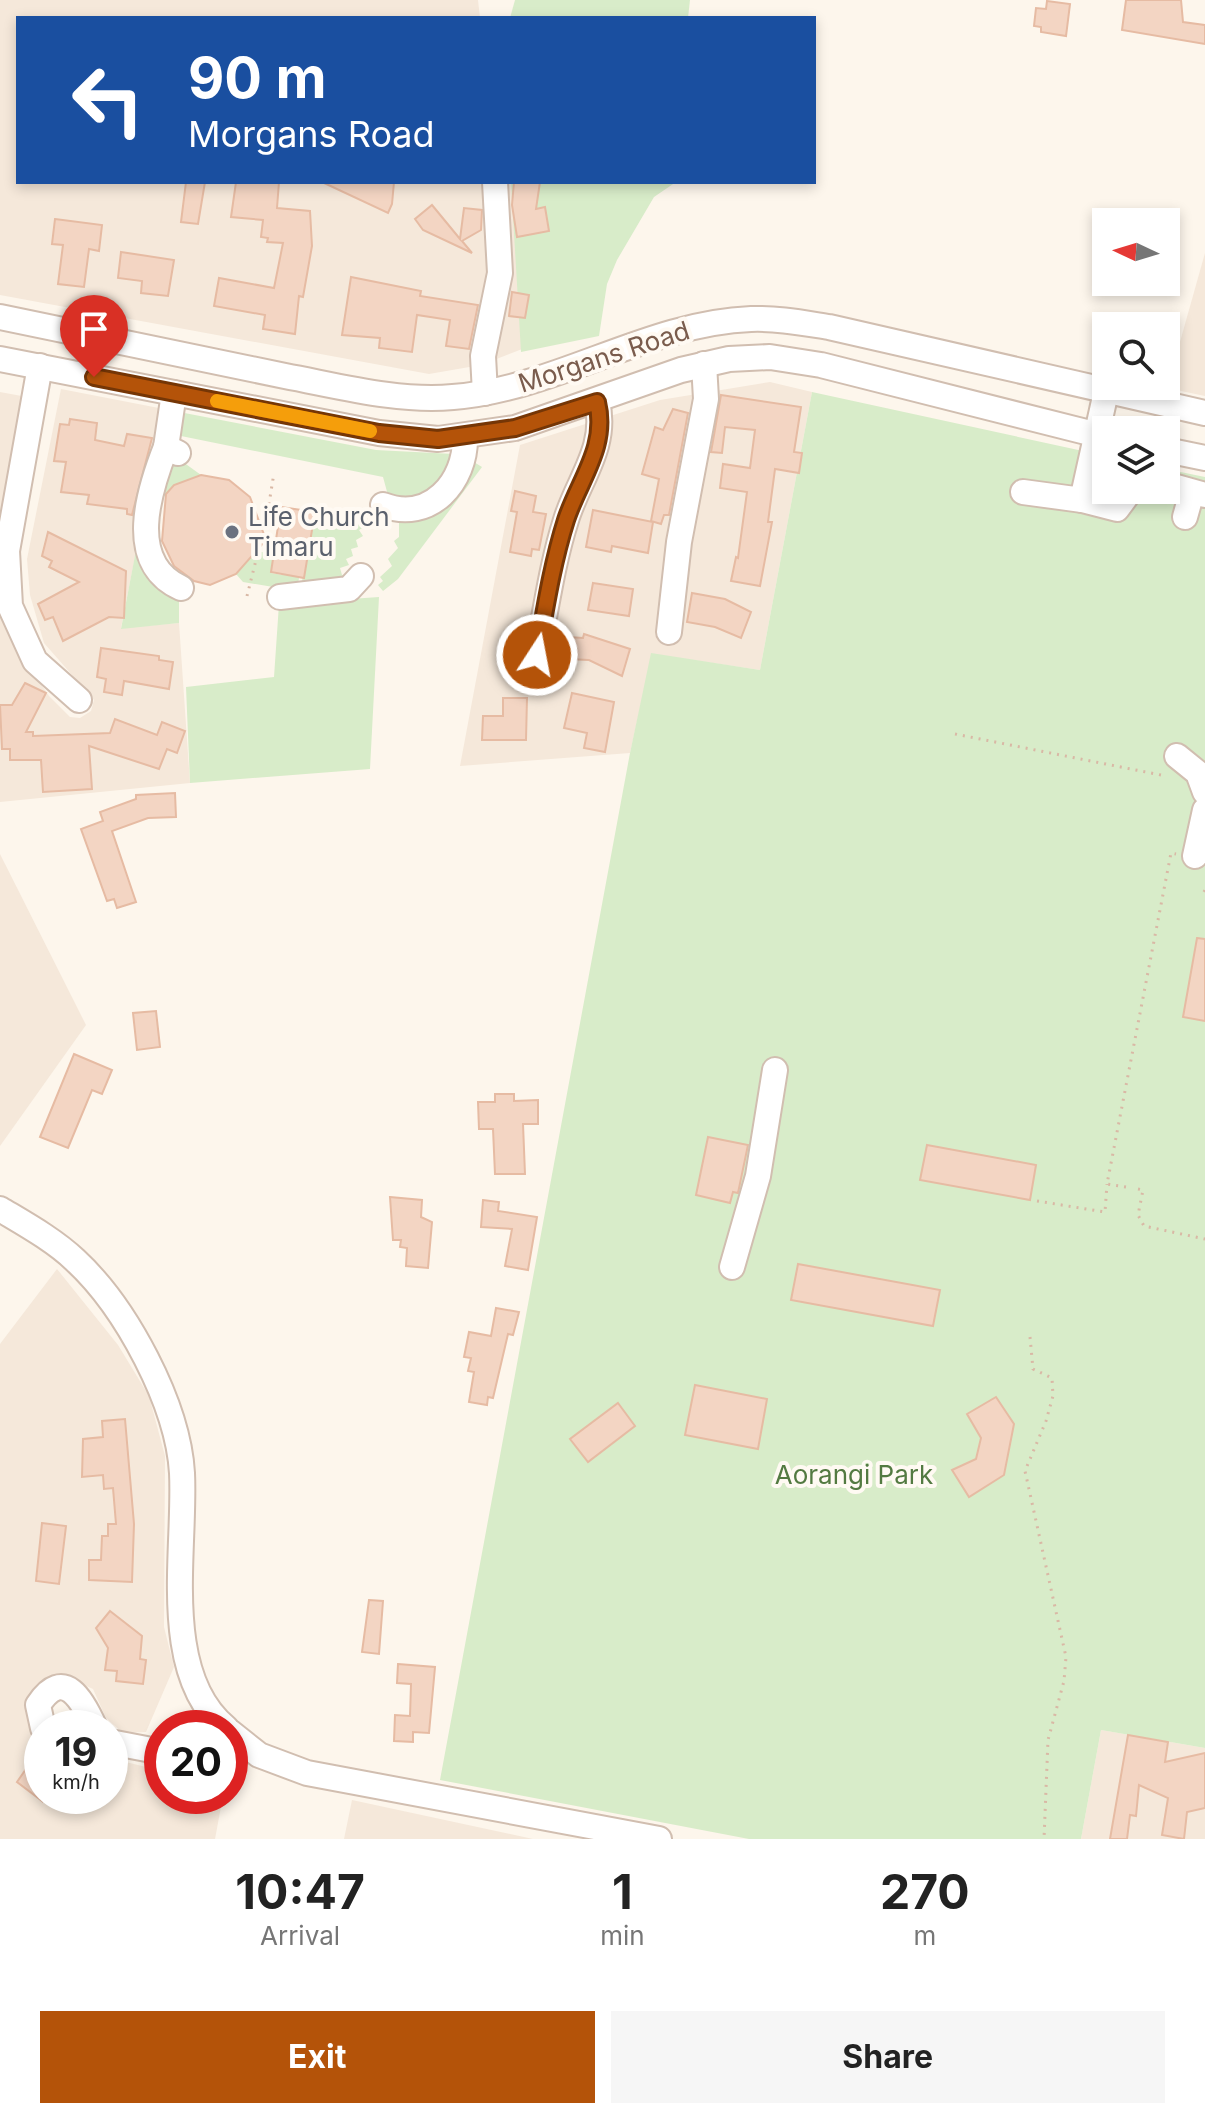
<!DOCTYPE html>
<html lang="en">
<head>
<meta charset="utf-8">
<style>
	body { margin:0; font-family:Inter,sans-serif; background:#f6f6f6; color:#222; height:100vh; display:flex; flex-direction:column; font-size:30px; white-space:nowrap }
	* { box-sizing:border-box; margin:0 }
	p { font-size:26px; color:#767676 }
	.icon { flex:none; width:44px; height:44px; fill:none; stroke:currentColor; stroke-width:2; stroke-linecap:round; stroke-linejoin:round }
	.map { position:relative; height:1839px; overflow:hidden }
	.side { display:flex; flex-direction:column; background:#fff; flex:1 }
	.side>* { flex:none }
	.guide { position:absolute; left:16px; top:16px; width:800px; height:168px; border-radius:0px; box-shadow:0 4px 12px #0003; background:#1a4fa0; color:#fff; overflow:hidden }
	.needle { width:52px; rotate:274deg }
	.tools { position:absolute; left:1092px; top:208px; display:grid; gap:16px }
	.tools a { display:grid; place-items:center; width:88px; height:88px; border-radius:0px; background:#fff; box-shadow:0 4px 12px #0003; font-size:40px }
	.speed { position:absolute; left:24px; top:1710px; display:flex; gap:16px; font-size:40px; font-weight:700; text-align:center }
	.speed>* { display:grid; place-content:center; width:104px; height:104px; border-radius:50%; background:#fff; box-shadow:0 4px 12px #0003; line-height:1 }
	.speed small { font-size:20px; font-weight:400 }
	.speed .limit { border:12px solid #d22; background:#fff; color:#111 }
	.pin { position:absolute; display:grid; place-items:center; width:68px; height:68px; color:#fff; margin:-82px -34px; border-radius:50% 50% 50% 0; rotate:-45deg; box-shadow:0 0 8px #0007 }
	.pin .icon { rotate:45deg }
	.me { position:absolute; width:88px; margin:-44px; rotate:11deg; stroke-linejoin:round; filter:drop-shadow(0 0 6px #0008) }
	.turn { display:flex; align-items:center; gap:28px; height:168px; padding:0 40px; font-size:36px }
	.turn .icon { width:104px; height:104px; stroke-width:2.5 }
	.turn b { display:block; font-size:56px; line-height:68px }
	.eta { display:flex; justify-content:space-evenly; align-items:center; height:136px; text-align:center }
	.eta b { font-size:48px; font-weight:700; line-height:56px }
	.primary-button { display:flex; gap:16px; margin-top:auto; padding:16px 40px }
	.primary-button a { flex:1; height:92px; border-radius:0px; background:#b45309; color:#fff; font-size:32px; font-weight:700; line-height:92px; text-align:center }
	.primary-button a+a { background:#f6f6f6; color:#222 }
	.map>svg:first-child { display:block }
	.residential { fill:#f5e8da }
	.green { fill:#d8ecc9 }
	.building { fill:#f3d5c3; stroke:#e6bba3; stroke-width:2 }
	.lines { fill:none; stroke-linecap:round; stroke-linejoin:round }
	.minor-casing { stroke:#d1beb0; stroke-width:28 }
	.path { stroke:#d9b8a5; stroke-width:3; stroke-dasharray:2 6; stroke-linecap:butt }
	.minor { stroke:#fff; stroke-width:24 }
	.route-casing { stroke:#753606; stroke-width:20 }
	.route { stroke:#b45309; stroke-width:14 }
	.slow { stroke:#f59e0b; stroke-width:14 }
	.worship-dot { fill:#6b7280; stroke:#fffaf3; stroke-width:3 }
	.labels { text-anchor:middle; stroke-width:8; stroke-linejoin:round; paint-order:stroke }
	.street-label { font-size:26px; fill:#7a5c4d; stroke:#fffaf3 }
	.worship-label { font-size:26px; fill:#5b616d; stroke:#fffaf3; text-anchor:start }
	.park-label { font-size:26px; fill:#537a41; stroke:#fffaf3 }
</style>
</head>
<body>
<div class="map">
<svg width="1205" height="1839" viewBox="0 0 1205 1839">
	<rect width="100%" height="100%" fill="#fdf6ec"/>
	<!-- residential -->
	<g class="residential">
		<polygon points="0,0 478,0 480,18 18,18 18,182 540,182 561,334 481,365 429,374 0,295"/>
		<polygon points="1205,253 1205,396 1167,388"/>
		<polygon points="770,382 812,392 760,670 652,654 630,753 460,766 520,445 660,400"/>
		<polygon points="61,389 164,409 121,628 179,623 190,783 0,802 0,392 27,397 2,581 23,658 49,696 70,717 80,718 91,711 94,700 44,643 30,595 27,559"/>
		<polygon points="0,854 86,1025 0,1146"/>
		<polygon points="57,1269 118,1345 149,1396 165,1456 164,1627 174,1667 146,1732 123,1733 106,1718 93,1689 69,1678 47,1678 35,1691 42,1739 42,1796 110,1796 110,1758 162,1771 162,1796 223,1796 215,1839 0,1839 0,1344"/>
		<polygon points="1101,1730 1205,1748 1205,1839 1081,1839"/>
		<polygon points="352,1800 533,1839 344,1839"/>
	</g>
	<!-- green -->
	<g class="green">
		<polygon points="515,0 690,0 688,18 510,18"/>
		<polygon points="511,182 676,182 654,197 617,260 607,284 599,336 521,352"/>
		<polygon points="812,392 1106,456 1106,490 1166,490 1166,469 1205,477 1205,1748 1101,1730 1081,1839 749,1839 440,1780 630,753 651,653 760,670"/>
		<polygon points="174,411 376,450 454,454 435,495 389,499 383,477 181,436 179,448"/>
		<polygon points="469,459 482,467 398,579 383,591 378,585 383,581 380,577 392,566 388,559 398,548 394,541 399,537 399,520"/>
		<polygon points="183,462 201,475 174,485 156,506 169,464"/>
		<polygon points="315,512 363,521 369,518 374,521 359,530 363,536 356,540 358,547 351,549 353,556 346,559 349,565 340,568 342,575 355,574 300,592"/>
		<polygon points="141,524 167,592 179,601 179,623 121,629"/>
		<polygon points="256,551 273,554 271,573 283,575 284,572 299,578 297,591 243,582 236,574"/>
		<polygon points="379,597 370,769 190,783 186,687 274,677 279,604"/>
	</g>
	<!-- building -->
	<g class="building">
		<polygon points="1126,0 1181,0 1183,22 1205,25 1205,44 1122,30"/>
		<polygon points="1047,1 1070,4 1066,36 1041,32 1041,27 1034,26 1036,8 1046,9"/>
		<polygon points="186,182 205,182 198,224 181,222"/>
		<polygon points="236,182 279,182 277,208 310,211 312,246 303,297 299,296 295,334 263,329 265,315 214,306 219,278 274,288 283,243 267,242 268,238 261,237 263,220 231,217"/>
		<polygon points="322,182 394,182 392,204 388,213"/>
		<polygon points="514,182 540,182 536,209 545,207 549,231 517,237 512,205"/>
		<polygon points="432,205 460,239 464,208 482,210 481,230 462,241 472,253 423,230 415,219"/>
		<polygon points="55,219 102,225 99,251 89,249 84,287 58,284 63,245 52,244"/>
		<polygon points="121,252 174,260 168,296 141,293 142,281 118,278"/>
		<polygon points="351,277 421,291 420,296 478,305 469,349 446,346 450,320 417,315 412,352 379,348 380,338 342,335"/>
		<polygon points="512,292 529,295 525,318 509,316"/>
		<polygon points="721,395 801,407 794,452 802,453 799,473 775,469 768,522 772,522 760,586 731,581 736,557 738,558 747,492 720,488 723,464 750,468 755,430 725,427 722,453 711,452"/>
		<polygon points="673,409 688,413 669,515 664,515 661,524 651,521 659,479 642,474 655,427 663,430"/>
		<polygon points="70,419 97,423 95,440 124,446 127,434 152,438 132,515 127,514 127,509 87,504 89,495 61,492 66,462 54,461 60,424 69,425"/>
		<polygon points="201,475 229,480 250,497 266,540 236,574 210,585 194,581 174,566 162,541 166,494 174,485"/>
		<polygon points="515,491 536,496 533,512 546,514 539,550 532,549 531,556 510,552 517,512 511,511"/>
		<polygon points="281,507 315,512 304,578 271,572"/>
		<polygon points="593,510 653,522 648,553 612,546 611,552 586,547"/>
		<polygon points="48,532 126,571 124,618 109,617 63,641 53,617 45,620 38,604 79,582 49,567 52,561 42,556"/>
		<polygon points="593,583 633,589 629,616 588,610"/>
		<polygon points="692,593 725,599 751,612 741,638 715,627 687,622"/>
		<polygon points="584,634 630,649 622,676 589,660 567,659 569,637 583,638"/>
		<polygon points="101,648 159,656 159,660 173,662 169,689 124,681 122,695 104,692 106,679 97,677"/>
		<polygon points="25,683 46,693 26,732 33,732 33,736 110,733 115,719 157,735 162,722 185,731 177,753 167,749 159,769 89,746 92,789 43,792 41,760 10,760 10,749 2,749 0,705 12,705"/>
		<polygon points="572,693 614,702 605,752 584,748 587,733 564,728"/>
		<polygon points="503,698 527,698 526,740 482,740 483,716 503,716"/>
		<polygon points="175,793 176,817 148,818 112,831 136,902 117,908 114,899 107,901 81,829 103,821 100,812 136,799 136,795"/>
		<polygon points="1197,938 1205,939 1205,1021 1183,1017"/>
		<polygon points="156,1011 160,1047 137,1050 133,1013"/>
		<polygon points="74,1054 112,1070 102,1094 92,1090 68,1148 40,1137"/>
		<polygon points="495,1094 514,1094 514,1101 538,1100 538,1124 523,1124 525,1174 495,1174 493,1129 479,1129 478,1102 495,1102"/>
		<polygon points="708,1137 748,1145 738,1193 733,1192 730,1203 696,1195"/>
		<polygon points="927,1145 1036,1165 1030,1200 920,1180"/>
		<polygon points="390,1197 422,1200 421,1217 432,1222 428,1268 406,1266 407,1248 400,1247 401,1240 393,1240"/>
		<polygon points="483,1200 499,1202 498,1211 537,1217 528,1270 505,1266 512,1229 481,1227"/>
		<polygon points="798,1264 940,1290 933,1326 791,1300"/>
		<polygon points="496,1308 519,1312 513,1335 508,1334 493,1398 488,1397 487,1405 469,1402 474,1372 468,1371 471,1358 464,1357 469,1332 491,1336"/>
		<polygon points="695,1385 767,1399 758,1449 685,1435"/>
		<polygon points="996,1397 1014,1424 1004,1475 969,1497 952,1470 976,1459 981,1438 967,1414"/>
		<polygon points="618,1403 635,1426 588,1462 570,1439"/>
		<polygon points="125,1419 134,1524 132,1582 89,1580 89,1560 101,1560 102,1536 108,1536 108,1524 116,1524 113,1488 104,1489 103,1475 82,1477 83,1439 103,1437 102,1421"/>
		<polygon points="42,1523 66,1526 59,1584 36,1581"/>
		<polygon points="369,1600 383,1601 379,1654 362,1652"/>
		<polygon points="110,1611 142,1636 140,1659 146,1660 143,1684 116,1681 117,1671 105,1670 108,1648 96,1628"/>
		<polygon points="398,1664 435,1667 429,1733 413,1732 413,1742 394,1741 395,1715 410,1716 411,1684 397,1683"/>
		<polygon points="1128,1735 1168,1742 1165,1762 1205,1753 1205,1808 1187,1812 1184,1839 1162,1835 1168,1798 1139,1785 1136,1816 1130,1815 1127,1839 1110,1839"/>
		<polygon points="42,1746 42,1801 17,1782"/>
	</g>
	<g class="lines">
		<defs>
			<g id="minor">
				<path d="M 0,317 C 95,337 190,357 285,376 C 339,386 398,402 453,397 C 556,389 647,323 751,319 C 777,318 803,323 829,327 L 1205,413"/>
				<polyline points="0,359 379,433 438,439 515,428 681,370 729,359 770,357 821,365 1106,437"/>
				<polyline points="40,366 7,551 10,606 35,661 79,700"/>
				<polyline points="174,393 166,447 178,453"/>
				<polyline points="485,393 483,356 500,273 495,182"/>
				<path d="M 166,447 C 149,490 125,563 181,588"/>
				<polyline points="1166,450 1205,458"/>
				<polyline points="1166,484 1205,495"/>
				<polyline points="1023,492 1082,500 1106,392"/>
				<polyline points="1082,500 1117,509 1131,490"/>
				<path d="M 383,505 C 430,523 466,482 465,437"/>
				<polyline points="1185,517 1192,492"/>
				<polyline points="280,597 349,589 361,576"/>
				<polyline points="669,632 679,542 706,399 704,364"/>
				<path d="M 537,655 C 546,610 552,564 566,520 C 578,480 608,447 597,402"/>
				<polyline points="1177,756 1198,773 1205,792"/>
				<polyline points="1195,856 1205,810"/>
				<path d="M 0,1209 C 25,1224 54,1240 75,1260 C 126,1307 178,1404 182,1473 C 186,1549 159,1673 226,1728"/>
				<polyline points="732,1267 758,1176 775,1070"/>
				<path d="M 43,1728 L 38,1705 C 64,1665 83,1701 95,1728"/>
				<polyline points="230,1732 259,1755 307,1773 659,1839"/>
				<polyline points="110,1742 162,1752"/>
			</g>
		</defs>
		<!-- minor casing -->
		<use href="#minor" class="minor-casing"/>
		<!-- path -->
		<g class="path">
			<polyline points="265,528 274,473"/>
			<polyline points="247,596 258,552"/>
			<polyline points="955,734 1166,776"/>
			<polyline points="1204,892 1205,890"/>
			<polyline points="1126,1187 1107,1184 1171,853 1176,854"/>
			<polyline points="1138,1189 1143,1190 1138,1215 1144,1226 1205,1239"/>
			<polyline points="1037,1201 1105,1212 1107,1184"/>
			<polyline points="1030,1337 1033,1369 1052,1378 1053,1396 1046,1421 1025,1471 1066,1657 1064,1681 1048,1740 1044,1839"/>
		</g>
		<!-- minor -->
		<use href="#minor" class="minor"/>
	</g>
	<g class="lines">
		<defs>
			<path id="route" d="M 94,377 L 379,433 L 438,439 L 515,428 L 597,402 C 608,447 579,480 566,520 C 552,564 545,610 537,655"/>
		</defs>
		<!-- route casing -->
		<use href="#route" class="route-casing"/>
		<!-- route -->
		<use href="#route" class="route"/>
		<!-- slow -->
		<polyline class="slow" points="217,401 370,431"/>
	</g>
	<!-- markers -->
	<circle class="worship-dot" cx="232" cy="532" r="8"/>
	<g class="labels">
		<!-- street labels -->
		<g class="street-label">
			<text transform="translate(604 357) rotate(-18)" y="9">Morgans Road</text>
		</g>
		<!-- worship labels -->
		<g class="worship-label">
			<text x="248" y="526">Life Church<tspan x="248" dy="30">Timaru</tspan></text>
		</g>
		<!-- park labels -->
		<g class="park-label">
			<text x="854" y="1484">Aorangi Park</text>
		</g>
	</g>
</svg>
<div class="tools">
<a><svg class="needle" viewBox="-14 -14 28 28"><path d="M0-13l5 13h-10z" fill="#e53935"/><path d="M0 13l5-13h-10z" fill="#767676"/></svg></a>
<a><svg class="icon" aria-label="search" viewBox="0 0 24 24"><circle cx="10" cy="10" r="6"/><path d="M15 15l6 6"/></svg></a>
<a><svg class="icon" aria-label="layers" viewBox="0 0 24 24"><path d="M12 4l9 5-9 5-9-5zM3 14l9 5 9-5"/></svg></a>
</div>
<div class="speed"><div>19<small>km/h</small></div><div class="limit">20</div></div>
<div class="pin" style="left:94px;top:377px;background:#d93025"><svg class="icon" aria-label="arrive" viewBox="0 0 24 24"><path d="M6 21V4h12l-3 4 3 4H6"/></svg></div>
<svg class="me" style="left:537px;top:655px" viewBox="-20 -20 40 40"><circle r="17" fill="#b45309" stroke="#fff" stroke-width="3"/><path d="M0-11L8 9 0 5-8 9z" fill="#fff"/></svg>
<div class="guide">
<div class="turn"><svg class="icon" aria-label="left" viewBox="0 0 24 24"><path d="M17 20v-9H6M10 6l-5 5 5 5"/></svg><div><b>90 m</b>Morgans Road</div></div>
</div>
</div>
<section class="side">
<div class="eta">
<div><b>10:47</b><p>Arrival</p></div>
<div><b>1</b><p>min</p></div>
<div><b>270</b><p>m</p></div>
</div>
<div class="primary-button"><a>Exit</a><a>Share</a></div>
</section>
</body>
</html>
